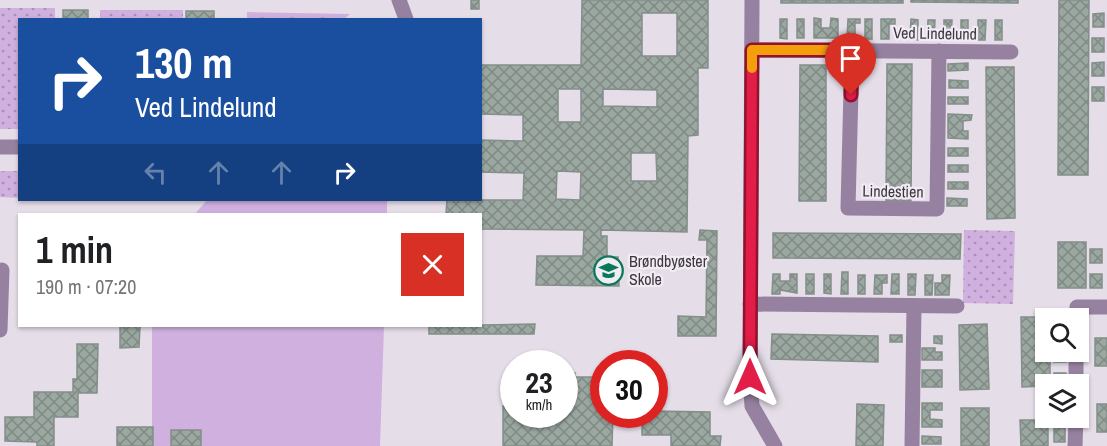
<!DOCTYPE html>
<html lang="en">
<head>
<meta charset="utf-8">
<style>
	body { margin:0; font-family:"Archivo Narrow",sans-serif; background:#f6f6f6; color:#202124; height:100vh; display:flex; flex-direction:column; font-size:22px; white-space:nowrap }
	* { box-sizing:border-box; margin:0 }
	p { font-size:20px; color:#757577 }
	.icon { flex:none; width:33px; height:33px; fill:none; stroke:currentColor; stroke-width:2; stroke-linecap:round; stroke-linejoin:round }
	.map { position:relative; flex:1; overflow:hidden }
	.panel { position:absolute; left:18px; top:213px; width:464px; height:114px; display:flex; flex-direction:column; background:#fff; border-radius:0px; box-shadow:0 2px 4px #0004 }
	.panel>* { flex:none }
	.guide { position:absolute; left:18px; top:18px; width:464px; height:183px; border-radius:0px; box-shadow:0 2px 4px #0004; background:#1a4fa0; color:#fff; overflow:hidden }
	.tools { position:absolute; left:1035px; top:308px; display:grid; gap:12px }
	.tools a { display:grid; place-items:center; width:54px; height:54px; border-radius:0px; background:#fff; box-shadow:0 2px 4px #0004; font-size:30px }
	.speed { position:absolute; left:500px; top:350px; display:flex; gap:12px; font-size:30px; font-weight:700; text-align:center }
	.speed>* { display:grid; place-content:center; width:78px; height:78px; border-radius:50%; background:#fff; box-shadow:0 2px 4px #0004; line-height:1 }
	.speed small { font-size:15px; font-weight:400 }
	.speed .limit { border:9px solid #d22; background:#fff; color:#111 }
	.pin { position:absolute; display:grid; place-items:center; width:51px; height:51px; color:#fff; margin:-62px -26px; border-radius:50% 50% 50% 0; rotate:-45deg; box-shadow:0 0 6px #0007 }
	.pin .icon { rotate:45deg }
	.me { position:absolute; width:66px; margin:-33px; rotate:0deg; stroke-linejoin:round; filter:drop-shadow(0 0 4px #0008) }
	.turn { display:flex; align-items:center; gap:21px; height:126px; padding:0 18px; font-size:27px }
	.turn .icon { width:78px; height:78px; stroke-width:2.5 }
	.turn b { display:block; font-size:42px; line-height:51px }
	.lanes { display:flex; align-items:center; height:57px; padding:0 18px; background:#0003; justify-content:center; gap:30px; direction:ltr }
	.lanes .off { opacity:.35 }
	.round { display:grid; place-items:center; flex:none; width:63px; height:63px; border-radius:0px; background:#f6f6f6 }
	.overview { display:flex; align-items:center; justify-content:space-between; height:102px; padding:0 18px }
	h1 { font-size:36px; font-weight:700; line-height:45px }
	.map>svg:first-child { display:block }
	.forest { fill:url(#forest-crowns) }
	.park { fill:url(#park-dots) }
	.garden { fill:#d0b0de }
	.building { fill:url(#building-cross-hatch); stroke:#838f89; stroke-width:1.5; fill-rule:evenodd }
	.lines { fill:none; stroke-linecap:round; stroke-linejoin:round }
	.minor { stroke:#9781a1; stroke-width:15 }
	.route-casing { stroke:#92132f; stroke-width:15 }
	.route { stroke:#e11d48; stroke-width:10 }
	.slow { stroke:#f59e0b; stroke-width:10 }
	.labels { text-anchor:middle; stroke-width:4.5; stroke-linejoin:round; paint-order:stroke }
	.street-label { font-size:16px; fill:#3c393d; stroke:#f2ebf6 }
	.poi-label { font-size:16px; fill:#3c393d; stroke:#f2ebf6; text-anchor:start }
</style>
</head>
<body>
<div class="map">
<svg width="1107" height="446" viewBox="0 0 1107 446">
	<defs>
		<pattern id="forest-crowns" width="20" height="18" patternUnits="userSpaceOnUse" patternTransform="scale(1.5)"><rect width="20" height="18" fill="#d0b0de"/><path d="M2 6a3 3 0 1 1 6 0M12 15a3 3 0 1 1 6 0" fill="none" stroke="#aa90b5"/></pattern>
		<pattern id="park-dots" width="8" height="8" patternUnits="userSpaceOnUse" patternTransform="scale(1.5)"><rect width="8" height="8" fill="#d0b0de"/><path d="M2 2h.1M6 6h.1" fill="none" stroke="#aa90b5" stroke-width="1.8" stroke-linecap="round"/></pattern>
		<pattern id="building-cross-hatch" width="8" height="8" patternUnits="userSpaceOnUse" patternTransform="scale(1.5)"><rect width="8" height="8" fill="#9ba7a1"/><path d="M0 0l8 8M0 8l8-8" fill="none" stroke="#808984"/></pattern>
	</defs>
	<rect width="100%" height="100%" fill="#e5dde8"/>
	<!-- forest -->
	<polygon class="forest" points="247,12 350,14 344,19 247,20"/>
	<!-- park -->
	<g class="park">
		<polygon points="0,8 55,8 55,19 20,20 19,129 0,129"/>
		<rect x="100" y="10" width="83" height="9"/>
		<polygon points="0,171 19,171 19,198 0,197"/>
		<polygon points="964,230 1015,231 1013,304 963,303"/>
	</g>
	<!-- garden -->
	<g class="garden">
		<polygon points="207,200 387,200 387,214 195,214"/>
		<polygon points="152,326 384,326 380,446 152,446"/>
	</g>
	<!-- building -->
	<g class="building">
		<rect x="471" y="0" width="8" height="9"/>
		<path d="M 582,0 L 708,0 L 708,68 L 698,68 L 698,135 L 688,136 L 687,232 L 601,230 L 601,236 L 607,236 L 607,257 L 618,257 L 619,286 L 536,285 L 537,256 L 583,256 L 584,230 L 480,229 L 480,214 L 446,214 L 447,200 L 523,200 L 524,173 L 480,172 L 480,140 L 523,141 L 523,115 L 480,114 L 480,65 L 581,65 ZM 642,13 L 677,13 L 677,56 L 642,56 ZM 558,89 L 581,89 L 581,122 L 558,122 ZM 603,89 L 657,90 L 657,107 L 603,106 ZM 631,153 L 656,153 L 657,181 L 631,181 ZM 557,171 L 581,172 L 580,200 L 556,199 Z"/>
		<rect x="781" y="0" width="122" height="3"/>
		<polygon points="911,0 1018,0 1018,3 911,2"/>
		<polygon points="1059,0 1089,0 1088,175 1058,175"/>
		<rect x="63" y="10" width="25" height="10"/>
		<rect x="186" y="11" width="28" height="9"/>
		<polygon points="1104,13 1104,27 1093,27 1093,14"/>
		<polygon points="814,18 821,19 821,28 830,28 831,18 838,19 838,38 814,38"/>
		<polygon points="780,19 787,19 787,39 780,38"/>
		<rect x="797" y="19" width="7" height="19"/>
		<polygon points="848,19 860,19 860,23 855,23 855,39 847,39"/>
		<rect x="865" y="19" width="7" height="20"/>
		<polygon points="881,19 895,19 895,24 889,24 889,39 881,39"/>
		<polygon points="911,19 918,20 918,40 910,39"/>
		<polygon points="928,20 935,20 934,39 927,39"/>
		<polygon points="944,20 952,20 951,40 944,40"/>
		<rect x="961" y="20" width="7" height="20"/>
		<polygon points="978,20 986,20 985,40 978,40"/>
		<rect x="995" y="20" width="7" height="20"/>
		<rect x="1092" y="38" width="12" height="14"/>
		<polygon points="1104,62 1104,76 1092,76 1092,63"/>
		<polygon points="968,63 968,70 948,71 948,64"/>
		<polygon points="887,64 912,64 911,201 886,201"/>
		<polygon points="800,65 826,65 826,201 799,201"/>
		<polygon points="986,67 1014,67 1015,218 987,219"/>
		<polygon points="949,80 968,81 968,88 949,88"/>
		<rect x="1092" y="87" width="12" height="14"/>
		<rect x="948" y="97" width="20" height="7"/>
		<polygon points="948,114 972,115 971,120 963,121 963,131 968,131 968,139 948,138"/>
		<rect x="948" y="148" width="20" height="8"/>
		<rect x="948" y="165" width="20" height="7"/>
		<rect x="948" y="182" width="20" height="7"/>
		<polygon points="947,198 967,199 967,206 947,206"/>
		<polygon points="700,230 717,231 716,336 678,336 678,316 706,317 707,240 699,240"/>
		<polygon points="773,233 961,234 960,259 773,258"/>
		<rect x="1058" y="242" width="28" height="46"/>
		<rect x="1090" y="249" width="12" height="14"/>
		<polygon points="842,272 848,272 848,294 841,294"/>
		<polygon points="773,274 780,274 780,281 790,281 790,274 797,274 797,293 780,290 780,294 772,294"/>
		<rect x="806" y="274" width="8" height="20"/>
		<polygon points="824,274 831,274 831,294 824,293"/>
		<polygon points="892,274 899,274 899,294 891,294"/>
		<polygon points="908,274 916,274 915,295 908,295"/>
		<rect x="1090" y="274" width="12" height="14"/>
		<rect x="858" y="275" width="7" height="19"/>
		<polygon points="875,275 887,275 887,283 882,283 882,294 874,294"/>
		<polygon points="925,275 933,275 932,295 925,295"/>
		<polygon points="942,275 950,275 949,295 935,295 935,283 942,283"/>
		<polygon points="1021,317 1050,317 1046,318 1046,351 1050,351 1050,384 1046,384 1046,386 1022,387"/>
		<polygon points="535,324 534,334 429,334 429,326"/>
		<polygon points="987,324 989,389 960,390 959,325"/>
		<polygon points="120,326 140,326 139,347 120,348"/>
		<polygon points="772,334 878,336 878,362 771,359"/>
		<rect x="890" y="335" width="12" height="7"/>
		<polygon points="934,336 942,336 942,344 934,343"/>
		<rect x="1095" y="338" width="12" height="28"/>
		<polygon points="77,344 98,344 97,393 78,393 78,417 54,417 54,446 37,446 37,442 5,441 5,417 34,417 34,392 73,392 73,379 77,379"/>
		<polygon points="922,348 935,348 935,352 942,352 942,360 922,360"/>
		<rect x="1054" y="351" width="12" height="11"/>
		<rect x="922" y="370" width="20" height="17"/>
		<polygon points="564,373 575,373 575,377 601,377 603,414 613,414 612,446 503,446 503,406 513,406 513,414 564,414"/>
		<rect x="1054" y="373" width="12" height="11"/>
		<polygon points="922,403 942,403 942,410 930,410 930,419 942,420 942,427 922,427"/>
		<polygon points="857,404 884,405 883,446 856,446"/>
		<rect x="1097" y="404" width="10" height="28"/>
		<rect x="961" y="408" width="28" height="38"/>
		<polygon points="654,411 710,412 710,436 721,436 720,446 671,446 671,435 642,435 642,414 654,414"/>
		<polygon points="1020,420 1048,420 1048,446 1021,446"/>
		<rect x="117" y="427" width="36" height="19"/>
		<rect x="1054" y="428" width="11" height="14"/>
		<rect x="171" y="430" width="30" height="16"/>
		<polygon points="922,436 941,437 941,444 922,444"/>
	</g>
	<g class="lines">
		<!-- minor -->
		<g class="minor">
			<polyline points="399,0 406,19"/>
			<polyline points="752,0 750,377 752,406 775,446"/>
			<polyline points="752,50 1011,52"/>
			<polyline points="852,50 848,208 937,209 939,51"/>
			<polyline points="0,147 20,147"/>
			<polyline points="750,304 957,306"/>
			<polyline points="1076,318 1077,307 1107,307"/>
			<polyline points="0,330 2,270"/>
			<polyline points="1076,384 1076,351"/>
			<polyline points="912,446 914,306"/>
			<polyline points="1075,446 1076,417"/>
		</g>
	</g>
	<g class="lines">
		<defs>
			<polyline id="route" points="750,377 752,50 852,50 851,95"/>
		</defs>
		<!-- route casing -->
		<use href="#route" class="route-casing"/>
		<!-- route -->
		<use href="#route" class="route"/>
		<!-- slow -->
		<polyline class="slow" points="752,68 752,50 828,50"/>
	</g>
	<!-- icons -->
	<defs>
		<symbol id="school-ring" viewBox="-11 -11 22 22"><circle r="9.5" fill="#f2ebf6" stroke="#077954" stroke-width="1.5"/><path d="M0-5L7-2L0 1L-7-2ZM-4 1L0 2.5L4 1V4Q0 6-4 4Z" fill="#077954"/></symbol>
	</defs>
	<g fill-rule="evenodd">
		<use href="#school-ring" x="592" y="254" width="33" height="33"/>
	</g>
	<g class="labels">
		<!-- street labels -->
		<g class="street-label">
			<text transform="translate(935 33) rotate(1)" y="6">Ved Lindelund</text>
			<text transform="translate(893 191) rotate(1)" y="6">Lindestien</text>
		</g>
		<!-- poi labels -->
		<g class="poi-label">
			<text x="629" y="267">Brøndbyøster<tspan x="629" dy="18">Skole</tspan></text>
		</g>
	</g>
</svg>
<div class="tools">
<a><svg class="icon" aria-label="search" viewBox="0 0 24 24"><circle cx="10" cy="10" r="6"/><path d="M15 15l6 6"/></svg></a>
<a><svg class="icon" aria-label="layers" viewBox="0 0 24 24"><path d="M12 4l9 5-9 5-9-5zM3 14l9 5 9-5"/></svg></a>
</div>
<div class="speed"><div>23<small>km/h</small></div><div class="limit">30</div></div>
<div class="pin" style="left:851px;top:95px;background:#d93025"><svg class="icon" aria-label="arrive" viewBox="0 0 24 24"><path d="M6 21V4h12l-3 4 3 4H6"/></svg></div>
<svg class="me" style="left:750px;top:377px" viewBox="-20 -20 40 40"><path d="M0-17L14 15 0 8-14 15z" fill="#e11d48" stroke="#fff" stroke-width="4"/></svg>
<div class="guide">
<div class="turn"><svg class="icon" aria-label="right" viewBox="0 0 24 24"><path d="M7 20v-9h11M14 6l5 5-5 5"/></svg><div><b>130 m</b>Ved Lindelund</div></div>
<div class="lanes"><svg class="icon off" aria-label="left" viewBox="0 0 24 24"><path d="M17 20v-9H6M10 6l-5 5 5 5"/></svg><svg class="icon off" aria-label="ahead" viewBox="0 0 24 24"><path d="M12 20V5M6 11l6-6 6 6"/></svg><svg class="icon off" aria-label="ahead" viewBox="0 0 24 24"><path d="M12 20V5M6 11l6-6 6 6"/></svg><svg class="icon" aria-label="right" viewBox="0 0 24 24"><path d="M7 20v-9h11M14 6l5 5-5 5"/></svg></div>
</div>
<section class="panel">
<div class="overview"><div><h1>1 min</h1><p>190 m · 07:20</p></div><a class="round" style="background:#d93025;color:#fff"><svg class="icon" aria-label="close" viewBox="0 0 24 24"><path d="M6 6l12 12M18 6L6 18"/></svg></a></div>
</section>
</div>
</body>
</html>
